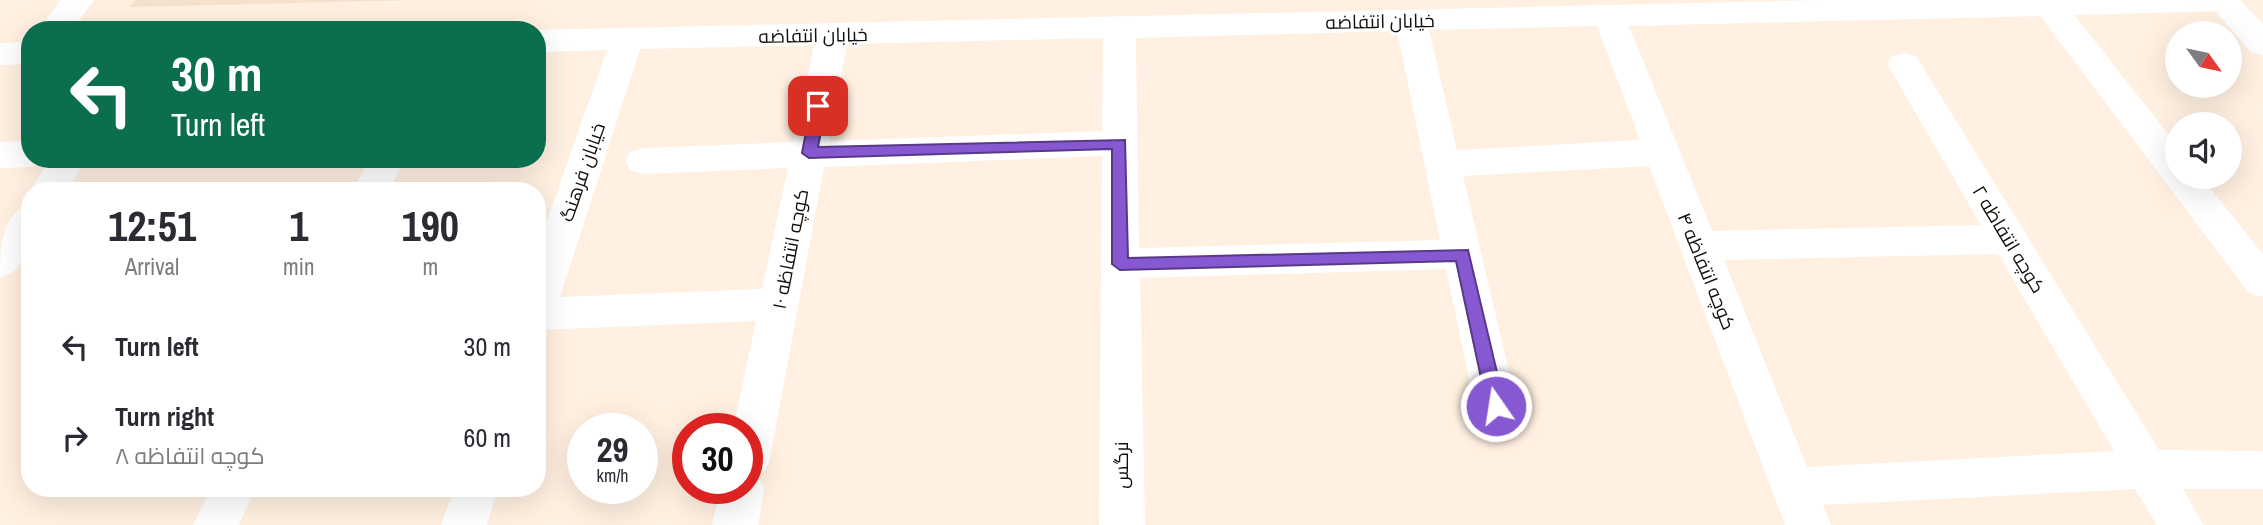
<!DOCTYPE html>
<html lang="en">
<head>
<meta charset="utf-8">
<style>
	body { margin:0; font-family:"Archivo Narrow",Cairo,sans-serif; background:#f2f2f3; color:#2b2b33; height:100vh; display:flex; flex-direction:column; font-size:26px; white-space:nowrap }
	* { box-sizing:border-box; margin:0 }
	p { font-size:23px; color:#7c7c81 }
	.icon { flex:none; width:38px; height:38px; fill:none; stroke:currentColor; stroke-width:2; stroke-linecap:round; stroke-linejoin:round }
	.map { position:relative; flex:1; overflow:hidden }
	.sheet { position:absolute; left:21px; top:182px; width:525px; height:315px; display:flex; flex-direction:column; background:#fff; border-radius:28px; box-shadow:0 7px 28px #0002 }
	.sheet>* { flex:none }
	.banner { position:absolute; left:21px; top:21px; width:525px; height:147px; border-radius:28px; box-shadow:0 7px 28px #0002; background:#0b6e4f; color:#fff; overflow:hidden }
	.needle { width:46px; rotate:123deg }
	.fabs { position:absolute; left:2165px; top:21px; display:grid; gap:14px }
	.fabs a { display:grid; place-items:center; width:77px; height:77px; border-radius:50%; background:#fff; box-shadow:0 7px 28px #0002; font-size:35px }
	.speed { position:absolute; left:567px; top:413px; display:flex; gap:14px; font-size:35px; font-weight:700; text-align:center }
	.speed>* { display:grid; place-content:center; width:91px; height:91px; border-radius:50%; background:#fff; box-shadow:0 7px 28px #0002; line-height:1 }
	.speed small { font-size:18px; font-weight:400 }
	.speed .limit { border:10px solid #d22; background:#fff; color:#111 }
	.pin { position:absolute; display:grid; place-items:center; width:60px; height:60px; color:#fff; margin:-30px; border-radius:14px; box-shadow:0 4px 10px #0006 }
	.me { position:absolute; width:77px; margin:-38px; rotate:347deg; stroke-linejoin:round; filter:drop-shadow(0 0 5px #0008) }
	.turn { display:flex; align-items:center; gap:24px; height:147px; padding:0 35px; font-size:32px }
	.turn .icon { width:91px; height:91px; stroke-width:2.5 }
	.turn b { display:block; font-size:49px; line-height:60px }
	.eta { display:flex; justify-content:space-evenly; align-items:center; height:119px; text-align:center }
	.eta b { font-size:42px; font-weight:700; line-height:49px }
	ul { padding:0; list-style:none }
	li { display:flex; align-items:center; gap:21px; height:91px; padding:0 35px }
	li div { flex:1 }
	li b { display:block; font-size:26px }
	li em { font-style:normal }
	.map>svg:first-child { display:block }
	.built { fill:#f5e1cd }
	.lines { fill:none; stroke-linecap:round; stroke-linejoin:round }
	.minor { fill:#fff; fill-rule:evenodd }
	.secondary { fill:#fff; fill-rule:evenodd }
	.route { fill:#8658d1; stroke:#573988; stroke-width:2 }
	.labels { text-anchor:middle; stroke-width:6; stroke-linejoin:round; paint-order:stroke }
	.street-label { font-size:19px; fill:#140f0a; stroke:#fff }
</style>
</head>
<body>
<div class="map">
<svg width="2263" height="525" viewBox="0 0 2263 525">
	<rect width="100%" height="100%" fill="#fff0e1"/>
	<!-- built -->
	<polygon class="built" points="135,0 415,0 130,7"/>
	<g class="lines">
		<!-- minor -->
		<g class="minor">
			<polygon points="61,0 94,0 72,30 39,30"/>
			<path d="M 1823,0 L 2238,0 L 2234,8 L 2223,11 L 2074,15 L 2177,145 L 2177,177 L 2201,177 L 2263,254 L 2263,297 L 2249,293 L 2040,16 L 1629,26 L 1712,231 L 1981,225 L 1887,64 L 1892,56 L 1904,53 L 1916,56 L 2159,450 L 2263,451 L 2263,489 L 2183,489 L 2204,525 L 2157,525 L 2135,489 L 1823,505 L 1831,525 L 1785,525 L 1649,166 L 1463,176 L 1517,406 L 1511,419 L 1496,424 L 1481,419 L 1475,406 L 1446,269 L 1140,278 L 1145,525 L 1099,525 L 1102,156 L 824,167 L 769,463 L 759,478 L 764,488 L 758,525 L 712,525 L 720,488 L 747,488 L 747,429 L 733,429 L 756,321 L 537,330 L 537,249 L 607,50 L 537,52 L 537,30 ZM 1597,26 L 1640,140 L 1457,150 L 1429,30 ZM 1397,31 L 1440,240 L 1139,248 L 1136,38 ZM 1103,38 L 1102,131 L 829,141 L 847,44 ZM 814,45 L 794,142 L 643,148 L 630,152 L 625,161 L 630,170 L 643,174 L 788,168 L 762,289 L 560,297 L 640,49 ZM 1998,254 L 2114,451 L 1807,467 L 1724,260 Z"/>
			<polygon points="30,42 30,64 0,65 0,43"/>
			<polygon points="30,141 30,159 45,159 43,163 30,167 0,168 0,142"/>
			<polygon points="50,159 87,159 67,191 30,191"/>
			<polygon points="369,159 405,159 389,191 353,191"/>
			<path d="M 30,204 C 30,234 34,267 0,278 C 0,249 0,215 30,204 Z"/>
			<polygon points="211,488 255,488 239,525 193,525"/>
			<polygon points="454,488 498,488 487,525 441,525"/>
		</g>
		<!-- secondary -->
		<polygon class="secondary" points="2206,0 2240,0 2263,24 2263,55 2251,52"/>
	</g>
	<!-- route -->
	<polygon class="route" points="818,101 826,106 818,147 1125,140 1128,258 1468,250 1505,406 1502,411 1496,414 1490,411 1487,406 1456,261 1120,270 1112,264 1112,149 809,158 802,153 811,106"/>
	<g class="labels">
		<!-- street labels -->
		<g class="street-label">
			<text transform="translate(1380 21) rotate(-1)" y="7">خیابان انتفاضه</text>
			<text transform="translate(813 35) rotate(-1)" y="7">خیابان انتفاضه</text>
			<text transform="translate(582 172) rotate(-71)" y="7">خیابان فرهنگ</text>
			<text transform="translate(2009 239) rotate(59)" y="7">کوچه انتفاظه ۲</text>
			<text transform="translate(790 249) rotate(-79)" y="7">کوچه انتفاظه ۱۰</text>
			<text transform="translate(1707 271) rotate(68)" y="7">کوچه انتفاظه ۴</text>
			<text transform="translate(1121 465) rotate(-90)" y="7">نرگس</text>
		</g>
	</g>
</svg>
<div class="fabs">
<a><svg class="needle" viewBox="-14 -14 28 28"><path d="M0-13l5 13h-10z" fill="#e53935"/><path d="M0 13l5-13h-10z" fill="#7c7c81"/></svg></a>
<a><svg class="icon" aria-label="sound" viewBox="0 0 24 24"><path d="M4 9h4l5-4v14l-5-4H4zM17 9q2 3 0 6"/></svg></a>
</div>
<div class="speed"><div>29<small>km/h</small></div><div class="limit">30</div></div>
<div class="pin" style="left:818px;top:106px;background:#d93025"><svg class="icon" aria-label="arrive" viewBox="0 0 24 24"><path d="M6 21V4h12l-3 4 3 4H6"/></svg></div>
<svg class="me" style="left:1496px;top:406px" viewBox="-20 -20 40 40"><circle r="17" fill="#8658d1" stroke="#fff" stroke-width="3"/><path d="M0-11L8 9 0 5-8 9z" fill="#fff"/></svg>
<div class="banner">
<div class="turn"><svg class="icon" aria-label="left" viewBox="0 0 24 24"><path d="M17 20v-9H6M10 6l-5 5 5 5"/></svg><div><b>30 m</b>Turn left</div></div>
</div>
<section class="sheet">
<div class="eta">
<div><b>12:51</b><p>Arrival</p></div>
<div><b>1</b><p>min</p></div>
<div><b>190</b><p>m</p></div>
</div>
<ul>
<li><svg class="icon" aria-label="left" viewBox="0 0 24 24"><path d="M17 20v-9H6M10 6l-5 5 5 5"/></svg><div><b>Turn left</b></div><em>30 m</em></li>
<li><svg class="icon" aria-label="right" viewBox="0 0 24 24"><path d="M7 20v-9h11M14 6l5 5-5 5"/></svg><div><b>Turn right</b><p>کوچه انتفاظه ۸</p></div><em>60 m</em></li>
</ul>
</section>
</div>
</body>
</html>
